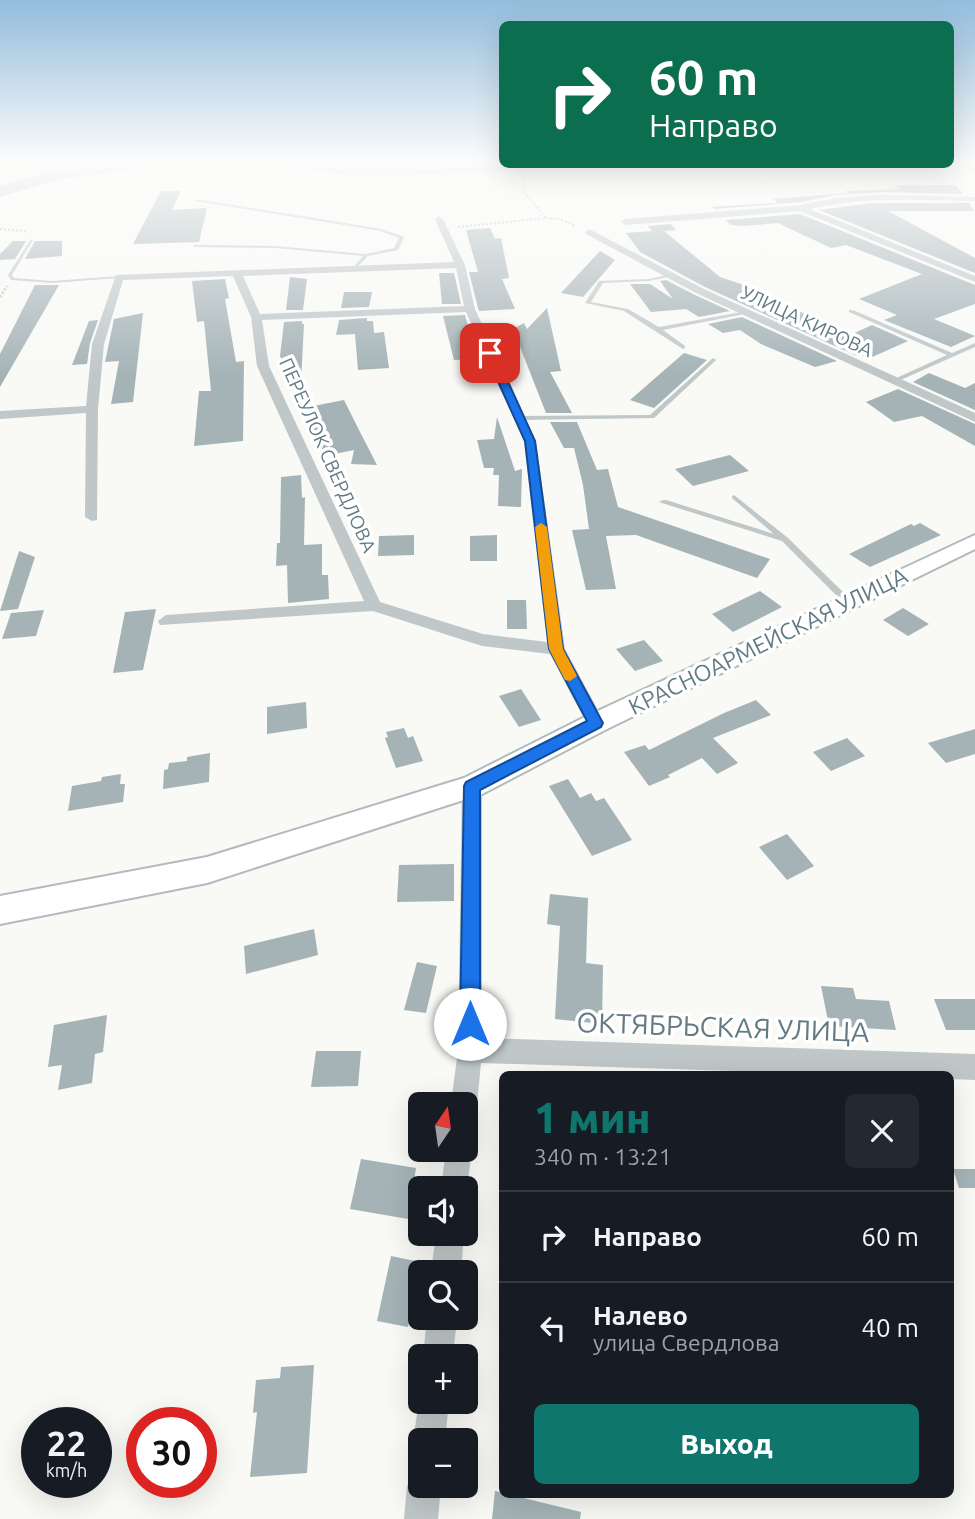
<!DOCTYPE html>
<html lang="ru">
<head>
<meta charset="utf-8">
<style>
	body { margin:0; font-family:Ubuntu,sans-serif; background:#242831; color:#f1f3f6; height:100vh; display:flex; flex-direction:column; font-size:26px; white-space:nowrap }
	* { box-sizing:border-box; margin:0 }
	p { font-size:23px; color:#9ea1a6 }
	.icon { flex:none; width:38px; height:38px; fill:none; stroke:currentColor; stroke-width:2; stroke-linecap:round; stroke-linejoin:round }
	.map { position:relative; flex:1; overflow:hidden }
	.panel { position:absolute; left:499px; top:1071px; width:455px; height:427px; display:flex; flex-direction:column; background:#171b24; border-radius:10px; box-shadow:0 7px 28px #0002 }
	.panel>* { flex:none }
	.banner { position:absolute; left:499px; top:21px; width:455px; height:147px; border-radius:10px; box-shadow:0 7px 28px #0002; background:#0b6e4f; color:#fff; overflow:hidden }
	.needle { width:46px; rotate:13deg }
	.tools { position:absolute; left:408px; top:1092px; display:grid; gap:14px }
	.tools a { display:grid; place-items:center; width:70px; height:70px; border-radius:10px; background:#171b24; box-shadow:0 7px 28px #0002; font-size:35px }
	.speed { position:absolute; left:21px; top:1407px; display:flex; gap:14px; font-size:35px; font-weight:700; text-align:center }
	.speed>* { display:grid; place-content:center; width:91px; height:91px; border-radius:50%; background:#171b24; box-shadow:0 7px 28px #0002; line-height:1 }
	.speed small { font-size:18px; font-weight:400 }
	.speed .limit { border:10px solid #d22; background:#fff; color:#111 }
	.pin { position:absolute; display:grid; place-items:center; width:60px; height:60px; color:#fff; margin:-30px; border-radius:14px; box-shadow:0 4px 10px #0006 }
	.me { position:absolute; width:77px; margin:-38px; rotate:0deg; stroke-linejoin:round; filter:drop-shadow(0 0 5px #0008) }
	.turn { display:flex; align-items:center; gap:24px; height:147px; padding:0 35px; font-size:32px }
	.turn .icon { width:91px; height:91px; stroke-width:2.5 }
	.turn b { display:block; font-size:49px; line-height:60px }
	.round { display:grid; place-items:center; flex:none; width:74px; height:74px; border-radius:10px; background:#242831 }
	.overview { display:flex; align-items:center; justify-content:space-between; height:119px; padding:0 35px }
	h1 { font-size:42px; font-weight:800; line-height:52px; color:#0f766e }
	.primary-button { display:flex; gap:14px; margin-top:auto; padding:14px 35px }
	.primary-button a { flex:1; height:80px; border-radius:10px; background:#0f766e; color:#fff; font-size:28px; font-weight:800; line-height:80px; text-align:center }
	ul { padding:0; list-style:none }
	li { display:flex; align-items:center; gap:21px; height:91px; padding:0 35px; border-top:2px solid #363941 }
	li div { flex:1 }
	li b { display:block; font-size:26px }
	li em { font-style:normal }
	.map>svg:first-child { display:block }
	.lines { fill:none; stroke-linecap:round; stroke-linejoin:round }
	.river { fill:#b5c8c9; fill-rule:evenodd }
	.building { fill:#a5b3b7 }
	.secondary-casing { stroke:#b1bbbe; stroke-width:4 }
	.path-far1 { stroke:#babfc1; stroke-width:2; stroke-dasharray:2 2; stroke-linecap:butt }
	.path { stroke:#babfc1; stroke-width:2.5; stroke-dasharray:2 2; stroke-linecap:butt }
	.service { fill:#bfc7c9; fill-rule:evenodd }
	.minor { fill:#bfc7c9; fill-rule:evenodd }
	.secondary { fill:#fff; fill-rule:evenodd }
	.route { fill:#1a73e8; stroke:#114b97; stroke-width:2 }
	.slow { fill:#f59e0b }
	.labels { text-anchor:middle; stroke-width:7; stroke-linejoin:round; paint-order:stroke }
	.far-street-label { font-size:19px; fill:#617a84; stroke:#fff }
	.street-label { font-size:23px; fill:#617a84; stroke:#fff }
	.near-street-label { font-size:28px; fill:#617a84; stroke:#fff }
</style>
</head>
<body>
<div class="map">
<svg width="975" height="1519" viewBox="0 0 975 1519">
	<rect width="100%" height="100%" fill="#f9f9f6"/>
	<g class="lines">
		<!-- river -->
		<g class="river">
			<polygon points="110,163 154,163 146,168 60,179 0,197 0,186 58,169"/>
			<polygon points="279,163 329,163 362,166 478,163 603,164 595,169 362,176 287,168"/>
			<polygon points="688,164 777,164 769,169 696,169"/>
		</g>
	</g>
	<!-- building -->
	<g class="building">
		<polygon points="895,185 956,185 963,194 881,192 835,195 801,202 715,209 712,207 778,203 773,199 848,193 845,191 898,189"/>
		<polygon points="161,191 181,191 172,210 207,208 199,242 133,244"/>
		<polygon points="872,203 969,203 974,211 888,211 975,258 975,273 819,210"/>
		<polygon points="800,214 975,285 975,304 934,319 975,336 951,347 884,320 897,315 859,299 922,274 846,245 831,248 778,223 743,226 731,225 725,220"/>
		<polygon points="671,224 676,230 664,231 720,277 741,284 850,335 872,325 908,341 870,358 862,355 857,356 705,287 640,252 626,233 652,231 648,226"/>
		<polygon points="490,228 495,239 501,238 509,278 502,279 515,309 479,311 478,308 469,272 478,272 466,230"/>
		<polygon points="13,241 26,241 15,259 0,260 0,254"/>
		<polygon points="35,241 62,241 62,256 25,259"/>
		<polygon points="600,251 615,260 583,297 561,293"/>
		<polygon points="439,273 454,273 461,304 442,304"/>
		<polygon points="290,277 307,279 303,310 286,310"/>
		<polygon points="225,279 229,298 225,299 236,362 244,361 243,441 194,446 199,391 211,391 204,321 197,322 192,281"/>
		<polygon points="666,280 695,295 730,311 699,317 686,309 651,312 630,284 650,284 673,299 660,281"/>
		<polygon points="35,285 59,285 0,387 0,354"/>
		<polygon points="344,292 372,292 369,307 341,308"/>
		<polygon points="547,308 561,371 550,372 572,413 546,413 513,329 524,323 527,329"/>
		<polygon points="143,313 133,402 111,404 119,361 105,362 114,319"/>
		<polygon points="465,315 477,359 454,360 443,316"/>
		<polygon points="742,317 837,361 815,367 761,344 740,330 723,333 708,324"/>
		<polygon points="367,318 367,321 373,321 374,333 384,332 389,368 358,370 355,334 336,335 339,320"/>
		<polygon points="98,320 90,343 87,364 72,365 89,321"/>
		<polygon points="302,321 302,324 304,324 300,400 280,356 284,322"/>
		<polygon points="684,353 707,360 654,408 630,400"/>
		<polygon points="929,373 965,388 975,383 975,410 913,382"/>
		<polygon points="898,389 975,424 975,446 922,416 894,422 866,402"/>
		<polygon points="344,400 359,430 377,465 351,464 354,450 325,456 303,408"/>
		<polygon points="497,417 515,471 522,469 521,507 498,506 499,475 493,475 494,468 484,468 477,440 494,439"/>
		<polygon points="550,422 577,422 597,470 608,469 618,507 770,559 757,578 636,535 606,536 616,589 586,590 572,530 589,529 583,485 574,448 564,448"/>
		<polygon points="730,455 749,471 693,486 675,469"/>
		<polygon points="301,475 302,498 305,497 304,545 322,544 322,575 328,575 329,599 288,603 287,565 276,566 277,543 280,543 281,477"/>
		<polygon points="920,523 941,535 870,567 849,554 911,524 914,526"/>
		<polygon points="414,535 414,555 378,556 379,536"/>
		<polygon points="497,535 497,561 470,561 470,536"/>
		<polygon points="19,551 35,557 18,609 0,611"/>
		<polygon points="760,591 782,607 733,632 712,614"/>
		<polygon points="507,600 526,600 527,629 507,629"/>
		<polygon points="903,608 929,624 908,636 883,620"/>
		<polygon points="156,609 143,670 113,673 125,612"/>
		<polygon points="44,610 36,636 2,639 11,613"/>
		<polygon points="644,640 663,661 635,671 616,649"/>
		<polygon points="521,689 541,720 519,727 499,696"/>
		<polygon points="756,700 771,715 713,738 738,763 717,774 702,758 668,775 670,777 649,786 624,752 645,745 649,750 724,713"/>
		<polygon points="306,702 307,728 267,734 267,707"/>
		<polygon points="404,728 408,738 413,736 423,761 396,768 385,738 388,737 386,732"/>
		<polygon points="975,729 975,754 946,763 928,743"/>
		<polygon points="847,738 865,756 831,771 813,752"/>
		<polygon points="210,753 209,782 163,789 164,770 168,769 169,763 187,761 187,757"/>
		<polygon points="121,774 120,784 125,784 123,802 68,811 72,786 101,781 102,777"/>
		<polygon points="568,779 580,798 591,793 596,801 604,798 632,840 592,856 549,786"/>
		<polygon points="787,834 814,866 787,880 759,847"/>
		<polygon points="454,864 454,901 397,902 399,865"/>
		<polygon points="550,894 588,898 586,963 603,965 602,1024 555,1019 560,926 547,924"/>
		<polygon points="314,929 318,955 246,974 244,946"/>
		<polygon points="417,962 437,966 426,1013 404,1010"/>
		<polygon points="821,986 853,988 856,999 889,1001 896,1030 829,1026"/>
		<polygon points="934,999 975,999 975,1030 946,1030"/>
		<polygon points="107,1015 103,1052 95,1054 92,1083 58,1090 62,1065 48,1067 54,1025"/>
		<polygon points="316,1051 361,1051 358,1086 311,1087"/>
		<polygon points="361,1159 416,1168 408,1219 350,1209"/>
		<polygon points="953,1169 975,1169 975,1188 959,1188"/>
		<polygon points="391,1256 420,1262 408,1327 377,1321"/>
		<polygon points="314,1365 307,1473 250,1477 257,1412 253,1413 256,1380 280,1378 281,1367"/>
		<polygon points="495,1491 581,1512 580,1519 492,1519"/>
	</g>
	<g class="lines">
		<defs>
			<g id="secondary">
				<polygon points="960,163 975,163 975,168 961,165"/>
				<polygon points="975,535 975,549 605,730 482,794 207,883 0,924 0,896 207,857 464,778 587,716"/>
			</g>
		</defs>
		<!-- secondary casing -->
		<use href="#secondary" class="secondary-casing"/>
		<!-- path-far1 -->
		<g class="path-far1">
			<polyline points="527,164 523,191 546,218"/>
			<polyline points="458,227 546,218 560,219 576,226"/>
			<polyline points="0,229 27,231"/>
		</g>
		<!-- path -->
		<polyline class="path" points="0,297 7,286"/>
		<!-- service -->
		<g class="service">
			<polygon points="196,199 382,229 404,237 398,250 368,256 354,270 352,269 363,256 275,248 195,247 193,245 275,246 366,254 394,248 399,238 381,231 195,201"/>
			<polygon points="31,239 33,240 12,275 14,278 52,281 119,276 121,277 119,278 52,283 11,280 8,275"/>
			<polygon points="671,274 673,276 649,281 603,283 591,302 628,309 659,327 747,311 750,313 663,330 685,346 685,348 683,349 624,311 585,303 599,281 649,279"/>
			<polygon points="849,310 853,310 952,353 975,343 975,347 896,382 892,382 892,380 947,355 849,312"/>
			<polygon points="713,358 716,360 715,361 654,418 520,420 517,418 520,416 650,415"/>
			<polygon points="734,495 788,538 851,600 851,604 845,604 782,541 659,502 663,500 666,500 774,534 732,498 732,496"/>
		</g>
		<!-- minor -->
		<g class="minor">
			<path d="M 881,195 L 975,197 L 975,201 C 920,200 864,196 810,209 L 975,276 L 975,282 L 800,211 L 625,225 L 621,222 L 625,219 L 801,205 L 836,198 Z"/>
			<path d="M 439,216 L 443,219 L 465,265 L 475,309 L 536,441 L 565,649 L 605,723 L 603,728 L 589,728 L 550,654 L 482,646 L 373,611 L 160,625 L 158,621 L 166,615 L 364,601 L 257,366 L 251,317 L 233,276 L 123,280 L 104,344 L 98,409 L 97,520 L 92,521 L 85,517 L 86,413 L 0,419 L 0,411 L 86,406 L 92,344 L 116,275 L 454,262 L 435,219 ZM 456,268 L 464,306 L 260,314 L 243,276 ZM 466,312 L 524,441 L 547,642 L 483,634 L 380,602 L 269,366 L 262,320 Z"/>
			<polygon points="589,229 704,289 975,413 975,422 696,293 586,234 585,232"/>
			<polygon points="472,778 479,780 482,786 482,1038 975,1054 975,1080 950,1079 950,1074 823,1074 481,1063 477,1104 473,1113 466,1116 466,1104 451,1104 458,1050 462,786 465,780"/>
			<polygon points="466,1139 472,1150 466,1196 466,1188 441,1188 446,1150 466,1150"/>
			<polygon points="436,1234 464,1234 461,1272 431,1272"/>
			<polygon points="427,1318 457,1318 453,1356 423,1356"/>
			<polygon points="420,1395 420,1402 449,1402 445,1440 420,1440 420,1453 413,1440"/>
			<polygon points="420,1471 420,1486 441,1486 438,1519 404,1519 407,1486 412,1474"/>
		</g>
		<!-- secondary -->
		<use href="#secondary" class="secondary"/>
	</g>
	<!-- sky -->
	<linearGradient id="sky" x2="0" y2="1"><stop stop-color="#93bcdc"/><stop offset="0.43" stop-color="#fcfcfb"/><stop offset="1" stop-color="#fcfcfb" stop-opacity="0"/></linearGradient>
	<rect width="975" height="375" fill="url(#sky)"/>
	<!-- route -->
	<polygon class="route" points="490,350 495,353 535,441 563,649 603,723 601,727 480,790 480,1024 477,1031 470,1034 463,1031 460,1024 464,786 466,782 587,721 549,649 525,441 485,353"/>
	<!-- slow -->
	<polygon class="slow" points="541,523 547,527 563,649 577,676 570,681 565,680 549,649 535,527"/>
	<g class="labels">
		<!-- far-street labels -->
		<g class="far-street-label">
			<text transform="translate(807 321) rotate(25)" y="7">УЛИЦА КИРОВА</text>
			<text transform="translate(328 455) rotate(66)" y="7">ПЕРЕУЛОК СВЕРДЛОВА</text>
		</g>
		<!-- street labels -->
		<g class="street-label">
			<text transform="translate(768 641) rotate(-26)" y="8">КРАСНОАРМЕЙСКАЯ УЛИЦА</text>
		</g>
		<!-- near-street labels -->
		<g class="near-street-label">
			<text transform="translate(723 1027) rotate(2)" y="10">ОКТЯБРЬСКАЯ УЛИЦА</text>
		</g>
	</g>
</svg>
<div class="tools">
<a><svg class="needle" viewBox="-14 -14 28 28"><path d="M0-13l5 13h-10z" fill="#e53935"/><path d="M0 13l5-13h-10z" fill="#9ea1a6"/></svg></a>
<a><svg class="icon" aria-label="sound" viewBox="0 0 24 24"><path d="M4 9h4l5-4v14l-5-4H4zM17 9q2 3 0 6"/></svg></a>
<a><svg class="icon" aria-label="search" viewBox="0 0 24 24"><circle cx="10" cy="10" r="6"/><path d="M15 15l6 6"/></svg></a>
<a>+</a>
<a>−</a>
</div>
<div class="speed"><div>22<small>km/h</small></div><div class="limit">30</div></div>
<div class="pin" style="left:490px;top:353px;background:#d93025"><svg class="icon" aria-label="arrive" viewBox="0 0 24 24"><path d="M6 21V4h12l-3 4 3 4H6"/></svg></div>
<svg class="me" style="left:470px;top:1024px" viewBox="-20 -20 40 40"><circle r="19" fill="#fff"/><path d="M0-13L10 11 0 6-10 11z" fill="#1a73e8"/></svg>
<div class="banner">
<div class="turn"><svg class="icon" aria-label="right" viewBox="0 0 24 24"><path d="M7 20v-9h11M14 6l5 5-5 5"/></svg><div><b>60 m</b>Направо</div></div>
</div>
<section class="panel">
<div class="overview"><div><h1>1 мин</h1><p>340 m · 13:21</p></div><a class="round"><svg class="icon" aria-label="close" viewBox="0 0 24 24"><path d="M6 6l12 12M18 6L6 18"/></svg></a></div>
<ul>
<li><svg class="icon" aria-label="right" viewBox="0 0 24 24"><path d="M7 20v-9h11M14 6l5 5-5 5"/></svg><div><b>Направо</b></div><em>60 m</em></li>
<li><svg class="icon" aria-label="left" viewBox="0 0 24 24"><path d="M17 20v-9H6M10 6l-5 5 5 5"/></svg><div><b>Налево</b><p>улица Свердлова</p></div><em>40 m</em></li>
</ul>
<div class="primary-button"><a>Выход</a></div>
</section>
</div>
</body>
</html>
